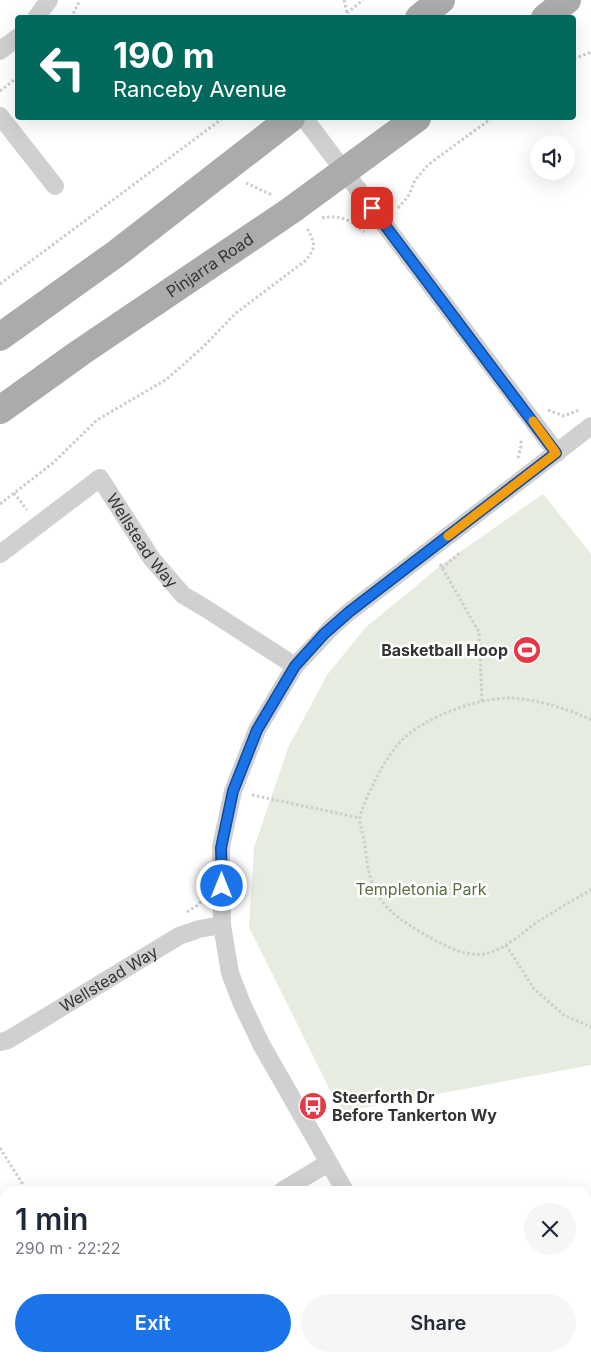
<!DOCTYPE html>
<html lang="en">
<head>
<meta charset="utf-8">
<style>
	body { margin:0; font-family:Inter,sans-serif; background:#f6f6f7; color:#1f2937; height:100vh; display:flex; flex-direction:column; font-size:19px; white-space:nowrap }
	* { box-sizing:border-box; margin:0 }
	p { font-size:16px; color:#747a83 }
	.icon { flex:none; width:28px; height:28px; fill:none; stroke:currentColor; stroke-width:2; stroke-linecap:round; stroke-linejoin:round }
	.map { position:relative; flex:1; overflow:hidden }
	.drawer { position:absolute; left:0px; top:1186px; width:591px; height:176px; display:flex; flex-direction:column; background:#fff; border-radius:15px 15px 0 0; box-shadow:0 5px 20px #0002 }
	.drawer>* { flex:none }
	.banner { position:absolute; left:15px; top:15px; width:561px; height:105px; border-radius:5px; box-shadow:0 5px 20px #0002; background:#00695c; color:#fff; overflow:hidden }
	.buttons { position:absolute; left:530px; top:135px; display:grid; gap:10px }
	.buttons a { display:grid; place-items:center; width:45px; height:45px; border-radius:50%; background:#fff; box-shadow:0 5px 20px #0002; font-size:25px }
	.pin { position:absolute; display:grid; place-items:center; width:42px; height:42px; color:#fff; margin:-21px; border-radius:10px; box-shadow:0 2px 8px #0006 }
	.me { position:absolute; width:55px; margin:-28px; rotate:0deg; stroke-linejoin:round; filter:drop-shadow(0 0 4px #0008) }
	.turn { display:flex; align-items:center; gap:18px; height:105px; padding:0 15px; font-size:22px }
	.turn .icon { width:65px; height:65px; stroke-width:2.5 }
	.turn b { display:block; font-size:35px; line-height:42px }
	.round { display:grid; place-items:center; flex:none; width:52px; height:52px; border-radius:26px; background:#f6f6f7 }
	.summary { display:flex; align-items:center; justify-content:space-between; height:85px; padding:0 15px }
	h1 { font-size:30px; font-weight:600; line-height:38px }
	.action { display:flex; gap:10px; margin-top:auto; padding:10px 15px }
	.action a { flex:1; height:58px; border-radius:30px; background:#1a73e8; color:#fff; font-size:20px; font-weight:600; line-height:58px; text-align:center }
	.action a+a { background:#f6f6f7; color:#1f2937 }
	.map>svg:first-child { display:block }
	.green { fill:#e6ecdf }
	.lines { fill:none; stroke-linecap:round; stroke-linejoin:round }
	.path { stroke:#cdcdcd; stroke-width:3; stroke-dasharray:2.5 2.5; stroke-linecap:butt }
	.minor { stroke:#d0d0d0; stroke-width:18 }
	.primary { stroke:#ababab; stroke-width:28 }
	.trunk { stroke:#a2a2a2; stroke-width:28 }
	.route-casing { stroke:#114b97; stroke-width:12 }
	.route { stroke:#1a73e8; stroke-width:9 }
	.slow { stroke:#f59e0b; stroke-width:9 }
	.labels { text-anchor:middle; stroke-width:5; stroke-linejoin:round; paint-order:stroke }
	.street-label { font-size:16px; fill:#333; stroke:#fff }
	.poi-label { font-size:16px; font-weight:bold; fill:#333; stroke:#fff; text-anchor:end }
	.park-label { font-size:16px; fill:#56703f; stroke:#fff }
</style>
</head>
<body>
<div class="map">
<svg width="591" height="1362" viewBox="0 0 591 1362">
	<rect width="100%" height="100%" fill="#fff"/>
	<!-- green -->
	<polygon class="green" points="543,494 591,554 591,1065 341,1112 249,927 254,848 288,748 327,675 366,627 444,563"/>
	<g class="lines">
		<!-- path -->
		<g class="path">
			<polyline points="344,0 347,13"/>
			<polyline points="71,18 80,0"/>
			<polyline points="346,18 347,13 363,0"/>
			<polyline points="574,59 591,52"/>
			<polyline points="0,91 18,77"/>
			<polyline points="246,183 272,195"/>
			<polyline points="398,208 409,195 415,180 429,164 492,118"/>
			<path d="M 322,218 C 340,214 352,221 364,232"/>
			<polyline points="0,284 223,118"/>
			<polyline points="548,410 564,416 579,410"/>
			<polyline points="518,458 521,446 521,438"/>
			<polyline points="14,493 27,510"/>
			<path d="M 0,504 L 53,463 L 97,420 L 167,379 L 203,347 L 236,313 L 305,261 C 317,247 315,244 307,228"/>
			<polyline points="440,564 479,632 482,701"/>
			<polyline points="442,568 461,552"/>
			<path d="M 591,720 C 570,709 534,699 511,698 C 476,698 424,717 400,742 C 391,753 383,764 377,777 C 372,787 361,807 360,819 C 360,827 364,837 365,845 C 369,894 382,910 424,934 C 441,944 464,957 484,954 C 508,949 523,931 542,919 C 558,909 575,899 591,890"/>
			<polyline points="252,795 360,818"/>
			<polyline points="187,912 198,905 203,899"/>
			<polyline points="506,945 534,989 564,1015 591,1027"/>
			<polyline points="0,1148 27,1191"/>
		</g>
		<!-- minor -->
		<g class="minor">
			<polyline points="36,18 49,0"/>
			<polyline points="0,51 18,37"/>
			<polyline points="0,116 55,186"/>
			<polyline points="304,118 557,453"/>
			<path id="s1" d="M 0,554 L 100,478 L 152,559 L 183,595 L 205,608 L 295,666"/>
			<path id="s2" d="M 0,1042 L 8,1040 L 179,936 L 199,929 L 222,925"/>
			<polyline points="282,1191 328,1163"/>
			<polyline points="345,1191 261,1044 242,1004 230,973 222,925 221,847 233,791 257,730 295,666 333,626 349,612 591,426"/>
			<polyline points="128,1358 131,1362"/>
			<polyline points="554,1358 575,1362"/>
		</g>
		<!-- primary -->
		<g class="primary">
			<polyline points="419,18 441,0"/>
			<polyline points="545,18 567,0"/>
			<polyline points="0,337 117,253 291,118"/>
			<path id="s3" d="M 0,410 L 81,352 L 290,211 L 417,118"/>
		</g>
		<!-- trunk -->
		<g class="trunk">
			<polyline points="0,1308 5,1315"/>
			<polyline points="36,1358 39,1362"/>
		</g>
	</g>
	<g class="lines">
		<defs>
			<polyline id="route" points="222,886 221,848 233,791 257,730 295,666 324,634 349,612 556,453 372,208"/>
		</defs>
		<!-- route casing -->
		<use href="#route" class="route-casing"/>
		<!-- route -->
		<use href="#route" class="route"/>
		<!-- slow -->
		<polyline class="slow" points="448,536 556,453 533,421"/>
	</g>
	<!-- icons -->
	<defs>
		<symbol id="stadium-disc" viewBox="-11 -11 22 22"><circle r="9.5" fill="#e63946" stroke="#fff"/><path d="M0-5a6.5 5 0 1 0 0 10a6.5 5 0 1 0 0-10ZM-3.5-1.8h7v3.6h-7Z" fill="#fff"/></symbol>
		<symbol id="bus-disc" viewBox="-11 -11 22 22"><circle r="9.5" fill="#e63946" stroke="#fff"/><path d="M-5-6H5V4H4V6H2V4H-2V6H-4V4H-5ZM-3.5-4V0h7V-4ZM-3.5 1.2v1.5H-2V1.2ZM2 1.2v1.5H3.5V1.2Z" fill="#fff"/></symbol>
	</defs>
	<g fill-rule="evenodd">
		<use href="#stadium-disc" x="511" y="634" width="32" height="32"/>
		<use href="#bus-disc" x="297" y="1090" width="32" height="32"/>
	</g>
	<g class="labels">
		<!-- street labels -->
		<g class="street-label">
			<text dy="6" stroke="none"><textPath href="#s3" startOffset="255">Pinjarra Road</textPath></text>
			<text dy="6" stroke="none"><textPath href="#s1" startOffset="201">Wellstead Way</textPath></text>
			<text dy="6" stroke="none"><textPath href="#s2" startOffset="126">Wellstead Way</textPath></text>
		</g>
		<!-- poi labels -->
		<g class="poi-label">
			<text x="508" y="656">Basketball Hoop</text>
			<text x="332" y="1103" text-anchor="start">Steerforth Dr<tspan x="332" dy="18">Before Tankerton Wy</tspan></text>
		</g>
		<!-- park labels -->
		<g class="park-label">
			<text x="421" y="895">Templetonia Park</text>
		</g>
	</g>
</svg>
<div class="buttons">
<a><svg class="icon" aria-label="sound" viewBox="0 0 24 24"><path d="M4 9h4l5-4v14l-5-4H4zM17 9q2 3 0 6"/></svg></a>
</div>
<div class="pin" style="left:372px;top:208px;background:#d93025"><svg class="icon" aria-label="arrive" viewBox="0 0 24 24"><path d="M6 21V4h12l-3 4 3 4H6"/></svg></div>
<svg class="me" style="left:222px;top:886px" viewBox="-20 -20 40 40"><circle r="17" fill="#1a73e8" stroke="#fff" stroke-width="3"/><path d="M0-11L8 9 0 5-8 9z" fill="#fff"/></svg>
<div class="banner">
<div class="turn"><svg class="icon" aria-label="left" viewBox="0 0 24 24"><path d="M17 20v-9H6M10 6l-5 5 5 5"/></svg><div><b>190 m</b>Ranceby Avenue</div></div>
</div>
<section class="drawer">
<div class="summary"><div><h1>1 min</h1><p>290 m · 22:22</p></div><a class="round"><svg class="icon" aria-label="close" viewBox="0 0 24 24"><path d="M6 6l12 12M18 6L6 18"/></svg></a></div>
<div class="action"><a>Exit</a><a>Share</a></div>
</section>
</div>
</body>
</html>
